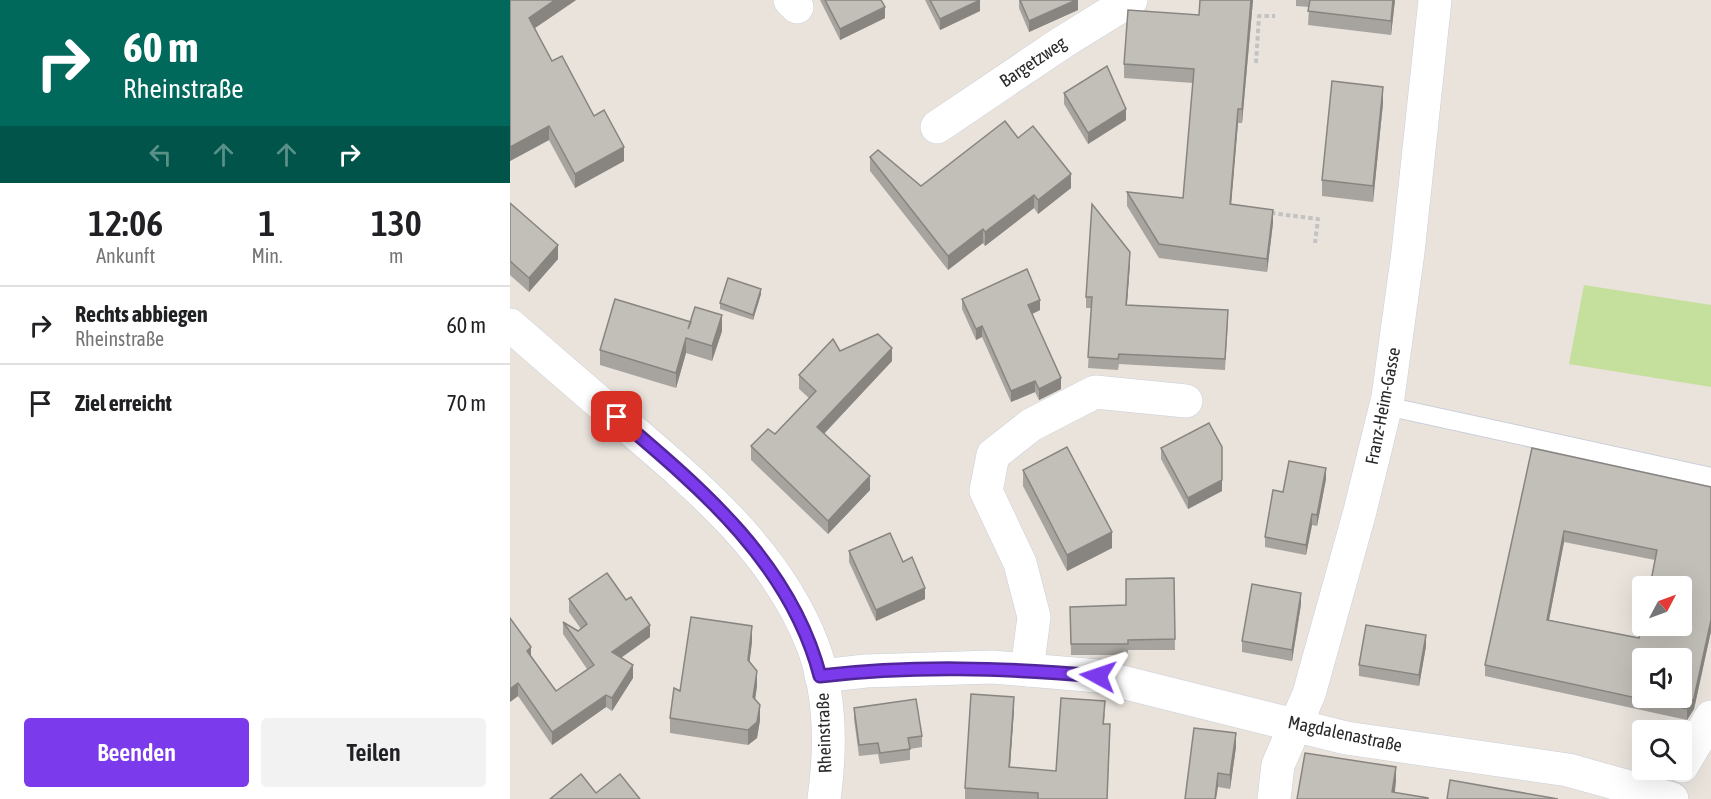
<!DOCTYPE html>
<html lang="de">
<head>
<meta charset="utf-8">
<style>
	body { margin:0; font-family:"Asap Condensed",sans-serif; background:#f2f2f2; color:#202124; height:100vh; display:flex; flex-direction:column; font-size:22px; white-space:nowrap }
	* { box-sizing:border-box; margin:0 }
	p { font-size:20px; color:#757577 }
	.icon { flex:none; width:33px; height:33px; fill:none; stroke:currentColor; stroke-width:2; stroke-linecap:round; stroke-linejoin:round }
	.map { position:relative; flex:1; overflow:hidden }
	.panel { display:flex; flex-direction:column; background:#fff; width:510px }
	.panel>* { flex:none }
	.banner { background:#00695c; color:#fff; overflow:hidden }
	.needle { width:39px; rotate:49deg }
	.controls { position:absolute; left:1122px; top:576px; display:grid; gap:12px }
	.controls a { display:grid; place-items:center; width:60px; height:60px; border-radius:6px; background:#fff; box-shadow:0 6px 24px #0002; font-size:30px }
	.pin { position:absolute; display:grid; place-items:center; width:51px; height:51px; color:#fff; margin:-26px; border-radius:12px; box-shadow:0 3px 9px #0006 }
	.me { position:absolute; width:66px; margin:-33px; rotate:275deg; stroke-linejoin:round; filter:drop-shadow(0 0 4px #0008) }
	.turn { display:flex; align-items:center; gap:21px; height:126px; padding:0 24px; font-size:27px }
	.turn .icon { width:78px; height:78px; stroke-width:2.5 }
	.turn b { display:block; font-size:42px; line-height:51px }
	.lanes { display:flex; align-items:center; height:57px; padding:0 24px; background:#0003; justify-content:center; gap:30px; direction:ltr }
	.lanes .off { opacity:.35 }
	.eta { display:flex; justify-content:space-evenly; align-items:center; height:102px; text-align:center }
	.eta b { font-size:36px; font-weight:600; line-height:42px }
	.primary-button { display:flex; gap:12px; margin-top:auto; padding:12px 24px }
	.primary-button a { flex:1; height:69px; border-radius:6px; background:#7c3aed; color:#fff; font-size:24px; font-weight:600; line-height:69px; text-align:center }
	.primary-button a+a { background:#f2f2f2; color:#202124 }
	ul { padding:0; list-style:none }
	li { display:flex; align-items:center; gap:18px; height:78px; padding:0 24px; border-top:2px solid #e0e0e0 }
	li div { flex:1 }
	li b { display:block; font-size:22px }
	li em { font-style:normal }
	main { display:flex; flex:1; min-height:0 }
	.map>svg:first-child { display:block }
	.pitch { fill:#c5e09c }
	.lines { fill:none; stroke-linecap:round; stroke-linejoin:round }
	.service-casing { stroke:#cbced9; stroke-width:20 }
	.minor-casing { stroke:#cbced9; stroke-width:34 }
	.secondary-casing { stroke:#cbced9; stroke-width:34 }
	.path { stroke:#c3c3c3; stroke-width:4; stroke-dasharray:4.5 3; stroke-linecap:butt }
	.service { stroke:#fff; stroke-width:18 }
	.minor { stroke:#fff; stroke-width:33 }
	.secondary { stroke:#fff; stroke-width:33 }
	.wall { fill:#a7a39e; fill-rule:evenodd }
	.shaded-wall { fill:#888581 }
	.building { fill:#c2beb8; stroke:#888581; stroke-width:1.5; fill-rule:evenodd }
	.route-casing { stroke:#51269a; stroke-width:15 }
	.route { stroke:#7c3aed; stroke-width:10 }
	.labels { text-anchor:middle; stroke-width:4.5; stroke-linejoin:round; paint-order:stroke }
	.street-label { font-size:18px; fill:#292929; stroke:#fff }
</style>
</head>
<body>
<main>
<section class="panel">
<div class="banner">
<div class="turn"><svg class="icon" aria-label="right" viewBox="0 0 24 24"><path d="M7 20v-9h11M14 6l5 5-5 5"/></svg><div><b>60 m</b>Rheinstraße</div></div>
<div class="lanes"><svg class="icon off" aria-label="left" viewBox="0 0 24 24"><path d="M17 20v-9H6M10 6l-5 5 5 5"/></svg><svg class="icon off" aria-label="ahead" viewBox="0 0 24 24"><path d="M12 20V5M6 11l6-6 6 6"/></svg><svg class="icon off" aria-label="ahead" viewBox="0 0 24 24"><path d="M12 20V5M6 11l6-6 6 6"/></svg><svg class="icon" aria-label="right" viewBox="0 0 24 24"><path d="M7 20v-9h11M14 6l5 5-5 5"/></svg></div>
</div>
<div class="eta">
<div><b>12:06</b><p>Ankunft</p></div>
<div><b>1</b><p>Min.</p></div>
<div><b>130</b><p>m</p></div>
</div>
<ul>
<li><svg class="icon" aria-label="right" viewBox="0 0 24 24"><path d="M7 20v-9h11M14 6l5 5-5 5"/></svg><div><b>Rechts abbiegen</b><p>Rheinstraße</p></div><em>60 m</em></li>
<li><svg class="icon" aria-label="arrive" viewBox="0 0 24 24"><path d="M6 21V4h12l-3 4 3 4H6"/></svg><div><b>Ziel erreicht</b></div><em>70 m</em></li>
</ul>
<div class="primary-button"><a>Beenden</a><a>Teilen</a></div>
</section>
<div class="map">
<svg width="1201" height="799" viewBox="0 0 1201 799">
	<rect width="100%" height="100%" fill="#e9e3dc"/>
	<!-- pitch -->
	<polygon class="pitch" points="1074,285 1201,305 1201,387 1059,364"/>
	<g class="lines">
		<defs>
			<polyline id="service" points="876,406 1201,477"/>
			<g id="minor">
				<polyline points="280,0 287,7"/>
				<polyline points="427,127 553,42 621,0"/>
				<polyline points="517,670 524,617 510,563 476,491 483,455 521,425 585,392 676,401"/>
				<polyline points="311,676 356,671 482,667 588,676 836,738 1058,770 1162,799"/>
				<polyline points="1172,766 1201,717"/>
				<polyline points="764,799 768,765 799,694 850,511 878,397 898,252 925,0"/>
			</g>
			<path id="secondary" d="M 0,325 C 39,359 78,393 117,426 C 190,488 268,554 303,646 C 321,695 321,749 314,799"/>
		</defs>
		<!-- service casing -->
		<use href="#service" class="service-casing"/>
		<!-- minor casing -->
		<use href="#minor" class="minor-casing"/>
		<!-- secondary casing -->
		<use href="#secondary" class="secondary-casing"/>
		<!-- path -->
		<g class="path">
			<polyline points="746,63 749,16 765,16"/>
			<polyline points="761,213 808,219 805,243"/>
		</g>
		<!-- service -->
		<use href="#service" class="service"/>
		<!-- minor -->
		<use href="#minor" class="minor"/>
		<!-- secondary -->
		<use href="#secondary" class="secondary"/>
	</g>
	<!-- wall -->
	<g class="wall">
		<polygon points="0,0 66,0 25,28 42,61 84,116 114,161 65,188 39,140 0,161"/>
		<polygon points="310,0 371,0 375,18 330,40"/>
		<polygon points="415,0 469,0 470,11 430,30"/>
		<polygon points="509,0 568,0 568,10 519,32 509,8"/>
		<polygon points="743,0 732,123 728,123 721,204 763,223 757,272 649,258 617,206 617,192 673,198 683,83 614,78 614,64"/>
		<polygon points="786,0 885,0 881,35 798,25 799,7 786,6"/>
		<polygon points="554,93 616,120 578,144 554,104"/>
		<polygon points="873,103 863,202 812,196 812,180"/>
		<polygon points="508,138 561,188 528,214 524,208 475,246 473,243 438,270 360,171 360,157 411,186"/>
		<polygon points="0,203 48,259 19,292 0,275"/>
		<polygon points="620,263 617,305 718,321 715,370 609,364 608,370 578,368 581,308 576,308 576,297"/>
		<polygon points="251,294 243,320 210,309 210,303"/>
		<polygon points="452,299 530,310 522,314 551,389 529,400 525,392 501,402 472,337 466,340 452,309"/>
		<polygon points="212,331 202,361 176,353 166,388 90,365 90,350"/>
		<polygon points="330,351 382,361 314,434 360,490 318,534 241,460 241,446 265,434 299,398 289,389 289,375"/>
		<polygon points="712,447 712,491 678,509 651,459 651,448"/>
		<path d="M 1022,448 L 1201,487 L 1201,631 L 1184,709 L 1177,720 L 975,676 L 975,665 ZM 1054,542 L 1145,560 L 1129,638 L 1039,620 Z"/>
		<polygon points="513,470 602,548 557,571 513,486"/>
		<polygon points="816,479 807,526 802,525 796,555 755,547 755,537 773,492"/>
		<polygon points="339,551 393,562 415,599 366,621 339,562"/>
		<polygon points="664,578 665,650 618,650 618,655 561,655 560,607 616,605"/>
		<polygon points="59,599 140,637 111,658 123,678 102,711 96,707 42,745 8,696 0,702 21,656 46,691 77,669 53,634 53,622 68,631 71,629 59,612"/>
		<polygon points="791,604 782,661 732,652 732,641"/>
		<polygon points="242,642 239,662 247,686 245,700 250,720 247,738 238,745 160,733 160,718 170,691"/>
		<polygon points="916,646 909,686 849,676 849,665"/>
		<polygon points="344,708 412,736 412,747 400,749 400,760 370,764 368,754 349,756 344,719"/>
		<polygon points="504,710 500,767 546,771 595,713 594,724 600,737 597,799 455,799 455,788"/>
		<polygon points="726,747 720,789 708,787 675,799"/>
	</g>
	<!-- shaded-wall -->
	<g class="shaded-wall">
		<polygon points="45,0 66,0 19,32 19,18"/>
		<polygon points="470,0 470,11 430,30 430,19"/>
		<polygon points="566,0 568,0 568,10 519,32 519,21"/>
		<polygon points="741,0 743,0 732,123 732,109"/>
		<polygon points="883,0 885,0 881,35 881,21"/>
		<polygon points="375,7 375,18 330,40 330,29"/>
		<polygon points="873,87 873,103 863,202 863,186"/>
		<polygon points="616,109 616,120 578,144 578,133"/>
		<polygon points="728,109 728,123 720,218 720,204"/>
		<polygon points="39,126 39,140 0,161 0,147"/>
		<polygon points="114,147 114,161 65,188 65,174"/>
		<polygon points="561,174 561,188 528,214 528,200"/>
		<polygon points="524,195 524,208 475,246 475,232"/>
		<polygon points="763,210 763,223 757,272 757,259"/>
		<polygon points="473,229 473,243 438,270 438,256"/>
		<polygon points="48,245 48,259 19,292 19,278"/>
		<polygon points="620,252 620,263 616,316 616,305"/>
		<polygon points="251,289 251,294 243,320 243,315"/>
		<polygon points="530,300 530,310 518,316 518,305"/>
		<polygon points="212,315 212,331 202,361 202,346"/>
		<polygon points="472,326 472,337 466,340 466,329"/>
		<polygon points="176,338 176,353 166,388 166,373"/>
		<polygon points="382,348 382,361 307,441 307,427"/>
		<polygon points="551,378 551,389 529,400 529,389"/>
		<polygon points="525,381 525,392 501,402 501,391"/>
		<polygon points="816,468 816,479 807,526 807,515"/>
		<polygon points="360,476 360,490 318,534 318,521"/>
		<polygon points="712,480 712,491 678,509 678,498"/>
		<polygon points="802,514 802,525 796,555 796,545"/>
		<polygon points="1054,531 1054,542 1037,630 1037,620"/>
		<polygon points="602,532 602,548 557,571 557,555"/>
		<polygon points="415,588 415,599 366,621 366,610"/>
		<polygon points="791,593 791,604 782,661 782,650"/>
		<polygon points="1201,620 1201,631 1184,709 1177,720 1177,709"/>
		<polygon points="140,625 140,637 102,664 102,652"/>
		<polygon points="242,626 242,642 238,675 238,660"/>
		<polygon points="916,635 916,646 909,686 909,675"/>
		<polygon points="21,647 21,660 17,651"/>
		<polygon points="123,665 123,678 102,711 102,698"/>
		<polygon points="247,671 247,686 243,713 243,697"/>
		<polygon points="8,683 8,696 0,702 0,689"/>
		<polygon points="96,695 96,707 42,745 42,732"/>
		<polygon points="504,697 504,710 499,780 499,767"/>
		<polygon points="250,705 250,720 247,738 238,745 238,730"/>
		<polygon points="726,733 726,747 720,789 720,775"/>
		<polygon points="886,767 886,782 884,799 882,792"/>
		<polygon points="708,773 708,787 706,799 705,799"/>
	</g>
	<!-- building -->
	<g class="building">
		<polygon points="0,0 45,0 19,18 42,61 52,56 84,116 94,110 114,147 65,174 39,126 0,147"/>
		<polygon points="315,0 371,0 375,7 330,29"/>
		<polygon points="420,0 470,0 430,19"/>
		<polygon points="510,0 566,0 519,21"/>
		<polygon points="690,0 741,0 732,109 728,109 720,204 763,210 757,259 649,244 617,192 673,198 684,69 614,64 618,10 689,15"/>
		<polygon points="800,0 883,0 881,21 798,11"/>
		<polygon points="597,66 616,109 578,133 554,93"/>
		<polygon points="822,81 873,87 863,186 812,180"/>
		<polygon points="495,121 508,138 523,126 561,174 528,200 524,195 475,232 473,229 438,256 360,157 368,150 411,186"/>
		<polygon points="0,203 48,245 19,278 0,261"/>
		<polygon points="582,204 620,252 616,305 718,310 715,359 609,354 608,359 578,357 582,297 576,297"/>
		<polygon points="517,269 530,300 518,305 551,378 529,389 525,381 501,391 472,326 466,329 452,299"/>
		<polygon points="218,278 251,289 243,315 210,303"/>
		<polygon points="105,299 181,322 178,329 185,307 212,315 202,346 176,338 166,373 90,350"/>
		<polygon points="368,334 382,348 307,427 360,476 318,521 241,446 258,429 265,434 306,391 289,375 323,339 330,351"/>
		<polygon points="699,423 712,447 712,480 678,498 651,448"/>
		<polygon points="557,447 602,532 557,555 513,470"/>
		<path d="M 1022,448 L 1201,487 L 1201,620 L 1184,698 L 1177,709 L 975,665 ZM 1054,531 L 1147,550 L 1140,586 L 1172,586 L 1172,626 L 1132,626 L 1132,623 L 1129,638 L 1037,620 ZM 1132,658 L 1172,658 L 1172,698 L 1132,698 Z"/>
		<polygon points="779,461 816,468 807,515 802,514 796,545 755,537 763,490 773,492"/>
		<polygon points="380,533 393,562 402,557 415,588 366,610 339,551"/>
		<polygon points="97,573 116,600 121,597 140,625 102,652 123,665 102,698 96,695 42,732 8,683 0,689 0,618 21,647 17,651 46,691 84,665 53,622 68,631 77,624 59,599"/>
		<polygon points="664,578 665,639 618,640 618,644 561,644 560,607 616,605 616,579"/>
		<polygon points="742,584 791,593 782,650 732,641"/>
		<polygon points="181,617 242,626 238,660 247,671 243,697 250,705 247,722 238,730 160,718 164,688 170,691"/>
		<polygon points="856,625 916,635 909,675 849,665"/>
		<polygon points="461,694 504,697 499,767 546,771 551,698 595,701 593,724 600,724 597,799 528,799 528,793 455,788"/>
		<polygon points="406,699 412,736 398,738 400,749 370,753 368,743 349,745 344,708"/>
		<polygon points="684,728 726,733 720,775 708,773 705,799 675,799"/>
		<polygon points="795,753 886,767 882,792 918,798 918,799 787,799"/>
		<polygon points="71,774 86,793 110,774 130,799 40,799"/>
		<polygon points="940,780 1048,799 937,799"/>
	</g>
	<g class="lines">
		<defs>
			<path id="route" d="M 107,417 C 192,489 281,564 310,676 C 405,665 493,668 588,676"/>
		</defs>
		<!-- route casing -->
		<use href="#route" class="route-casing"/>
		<!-- route -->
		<use href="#route" class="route"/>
	</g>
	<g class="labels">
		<!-- street labels -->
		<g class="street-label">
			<text transform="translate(523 62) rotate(-34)" y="6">Bargetzweg</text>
			<text transform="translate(873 406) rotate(-79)" y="6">Franz-Heim-Gasse</text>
			<text transform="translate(314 733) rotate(-92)" y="6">Rheinstraße</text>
			<text transform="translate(835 734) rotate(12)" y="6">Magdalenastraße</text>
		</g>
	</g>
</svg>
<div class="controls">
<a><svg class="needle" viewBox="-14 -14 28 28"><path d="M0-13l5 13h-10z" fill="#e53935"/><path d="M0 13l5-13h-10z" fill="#757577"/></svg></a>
<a><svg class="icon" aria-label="sound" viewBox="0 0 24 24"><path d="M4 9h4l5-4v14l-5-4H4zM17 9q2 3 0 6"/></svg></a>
<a><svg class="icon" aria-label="search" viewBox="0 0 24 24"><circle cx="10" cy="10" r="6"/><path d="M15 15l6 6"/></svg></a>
</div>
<div class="pin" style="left:107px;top:417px;background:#d93025"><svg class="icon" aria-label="arrive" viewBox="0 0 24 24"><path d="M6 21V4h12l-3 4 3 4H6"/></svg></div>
<svg class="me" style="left:588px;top:676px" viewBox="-20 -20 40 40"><path d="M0-17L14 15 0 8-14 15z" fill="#7c3aed" stroke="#fff" stroke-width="4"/></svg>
</div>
</main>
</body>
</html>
